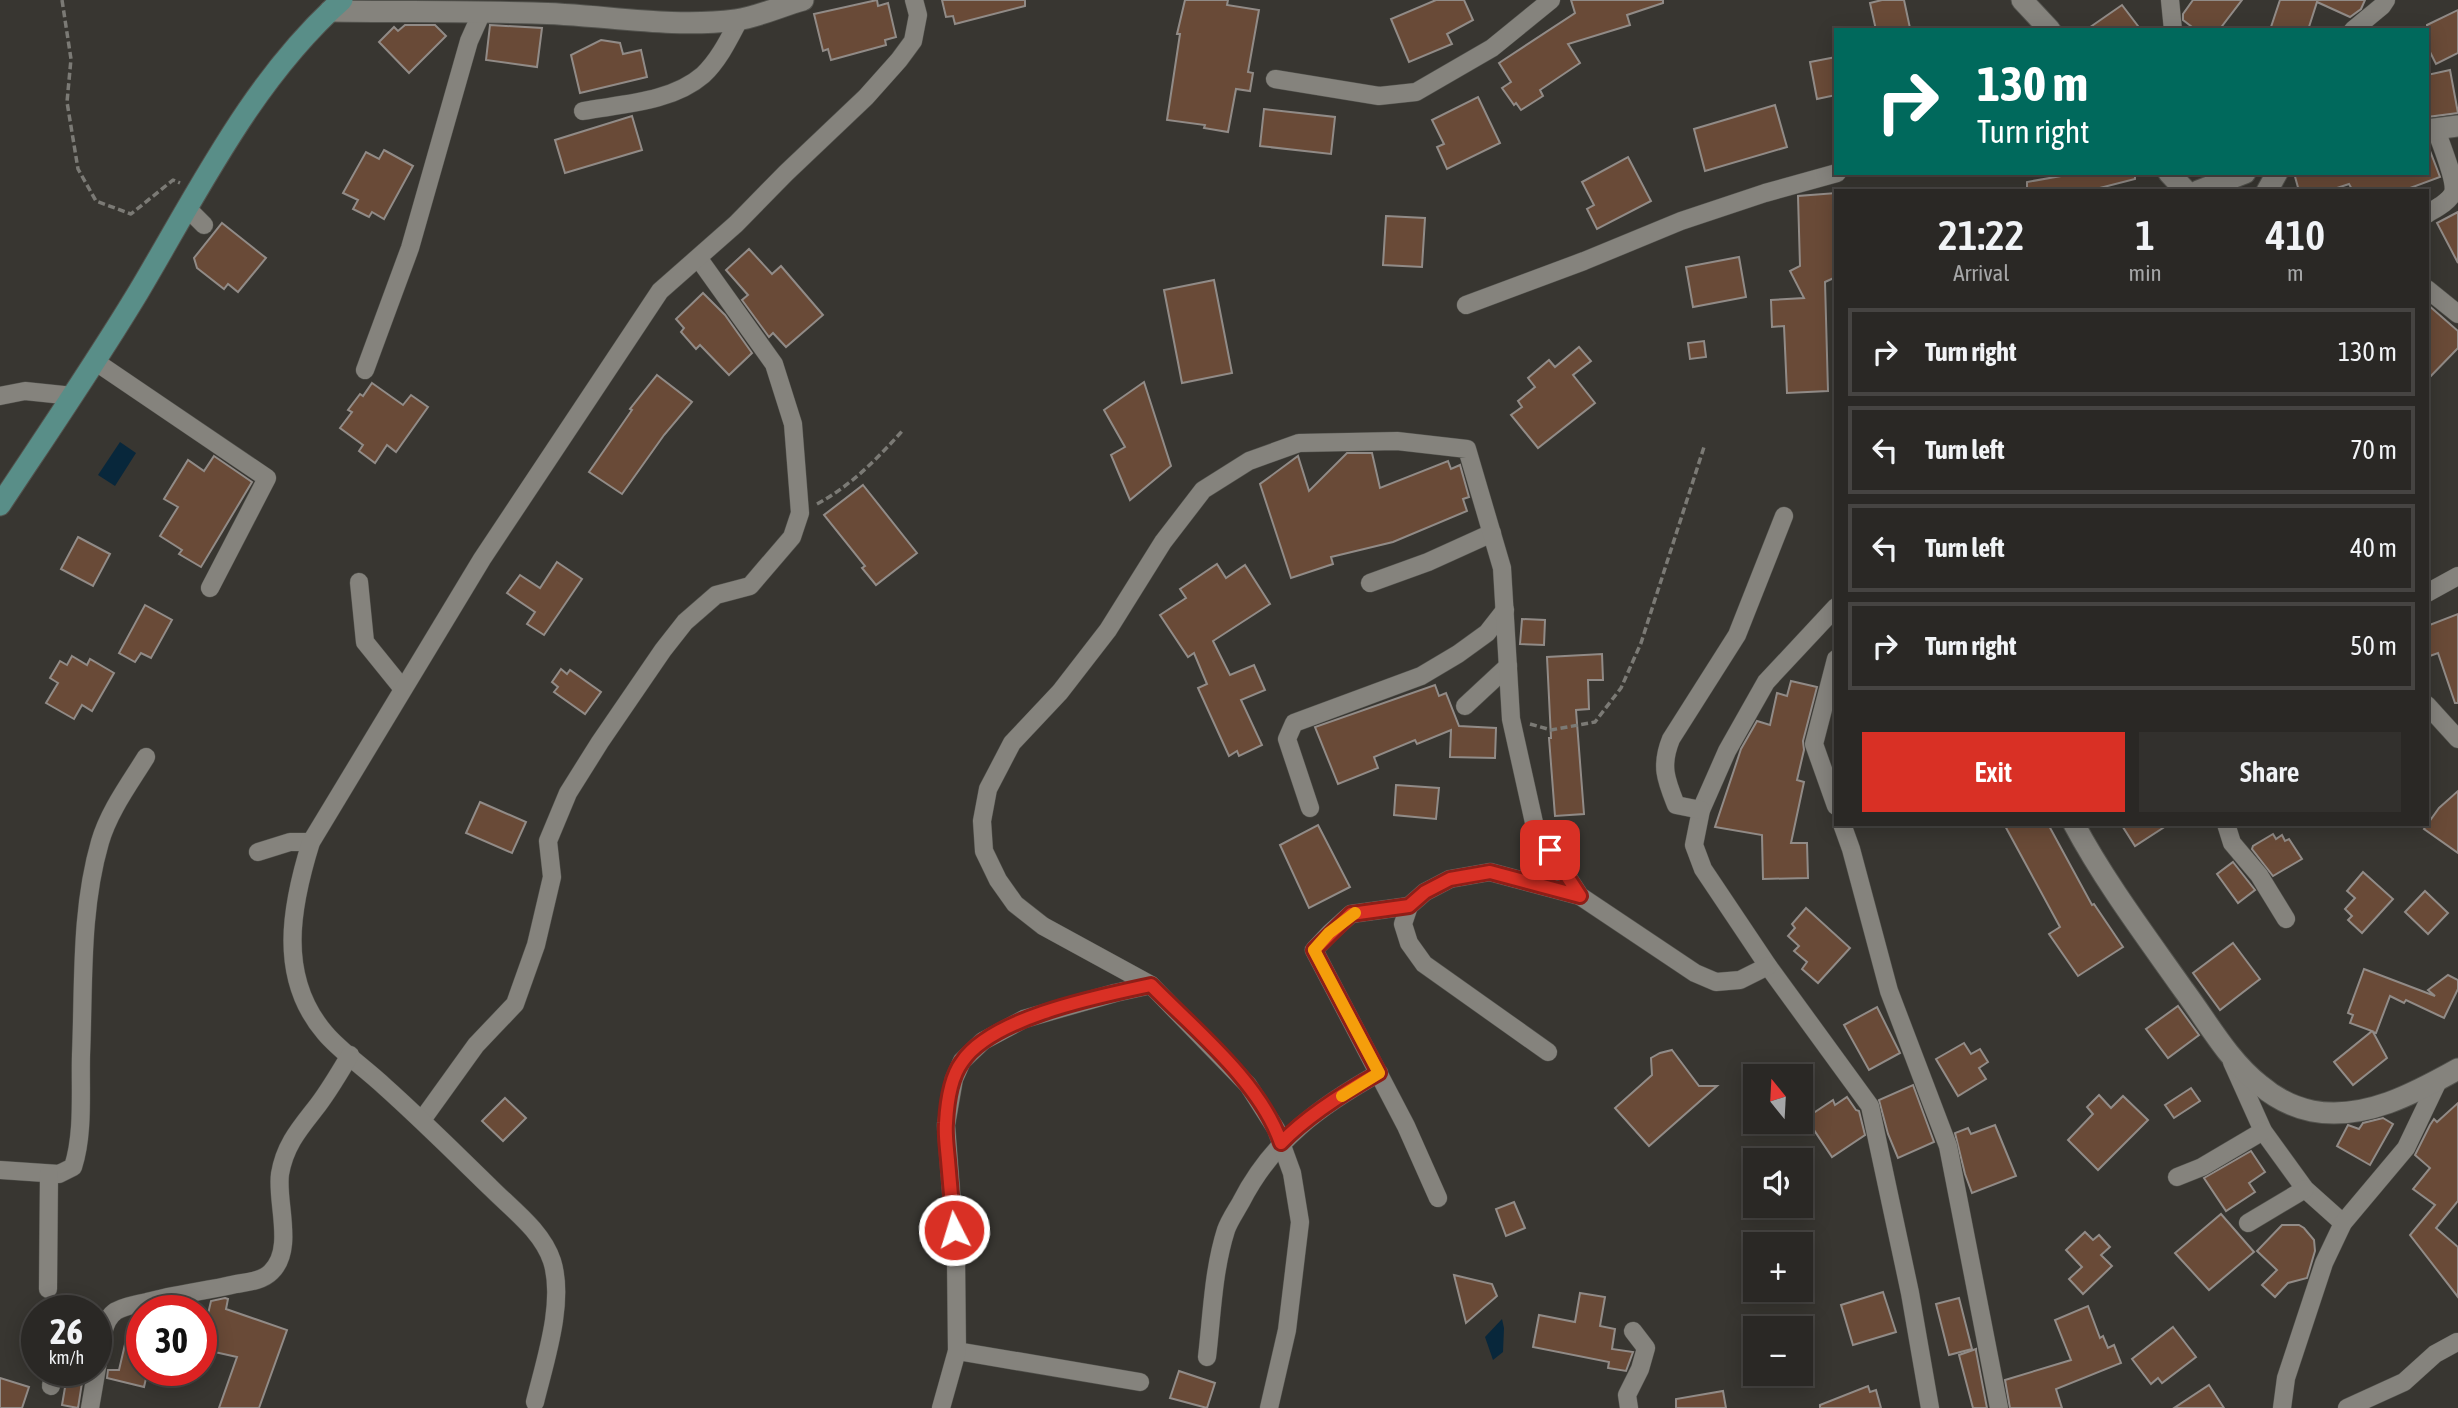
<!DOCTYPE html>
<html lang="en">
<head>
<meta charset="utf-8">
<style>
	body { margin:0; font-family:"Asap Condensed",sans-serif; background:#32302d; color:#f1f3f6; height:100vh; display:flex; flex-direction:column; font-size:26px; white-space:nowrap }
	* { box-sizing:border-box; margin:0 }
	p { font-size:23px; color:#a5a6a7 }
	.icon { flex:none; width:38px; height:38px; fill:none; stroke:currentColor; stroke-width:2; stroke-linecap:round; stroke-linejoin:round }
	.map { position:relative; flex:1; overflow:hidden }
	.details { position:absolute; left:1834px; top:189px; width:595px; height:637px; display:flex; flex-direction:column; background:#2a2825; border-radius:0px; box-shadow:0 4px 18px #0003,0 0 0 2px #464442 }
	.details>* { flex:none }
	.banner { position:absolute; left:1834px; top:28px; width:595px; height:147px; border-radius:0px; box-shadow:0 4px 18px #0003,0 0 0 2px #464442; background:#00695c; color:#fff; overflow:hidden }
	.needle { width:46px; rotate:342deg }
	.tools { position:absolute; left:1743px; top:1064px; display:grid; gap:14px }
	.tools a { display:grid; place-items:center; width:70px; height:70px; border-radius:0px; background:#2a2825; box-shadow:0 4px 18px #0003,0 0 0 2px #464442; font-size:35px }
	.speed { position:absolute; left:21px; top:1295px; display:flex; gap:14px; font-size:35px; font-weight:700; text-align:center }
	.speed>* { display:grid; place-content:center; width:91px; height:91px; border-radius:50%; background:#2a2825; box-shadow:0 4px 18px #0003,0 0 0 2px #464442; line-height:1 }
	.speed small { font-size:18px; font-weight:400 }
	.speed .limit { border:10px solid #d22; background:#fff; color:#111 }
	.pin { position:absolute; display:grid; place-items:center; width:60px; height:60px; color:#fff; margin:-30px; border-radius:14px; box-shadow:0 4px 10px #0006 }
	.me { position:absolute; width:77px; margin:-38px; rotate:355deg; stroke-linejoin:round; filter:drop-shadow(0 0 5px #0008) }
	.turn { display:flex; align-items:center; gap:24px; height:147px; padding:0 28px; font-size:32px }
	.turn .icon { width:91px; height:91px; stroke-width:2.5 }
	.turn b { display:block; font-size:49px; line-height:60px }
	.eta { display:flex; justify-content:space-evenly; align-items:center; height:119px; text-align:center }
	.eta b { font-size:42px; font-weight:600; line-height:49px }
	.action { display:flex; gap:14px; margin-top:auto; padding:14px 28px }
	.action a { flex:1; height:80px; border-radius:0px; background:#d93025; color:#fff; font-size:28px; font-weight:600; line-height:80px; text-align:center }
	.action a+a { background:#32302d; color:#f1f3f6 }
	ul { padding:0; list-style:none }
	li { display:flex; align-items:center; gap:21px; height:88px; margin:0 14px 10px; padding:0 14px; border:4px solid #464442; border-radius:0px }
	li div { flex:1 }
	li b { display:block; font-size:26px }
	li em { font-style:normal }
	.map>svg:first-child { display:block }
	.water { fill:#08273b }
	.building { fill:#694a37; stroke:#918b87; stroke-width:2 }
	.lines { fill:none; stroke-linecap:round; stroke-linejoin:round }
	.street-casing { stroke:#52524d; stroke-width:19 }
	.secondary-casing { stroke:#52524d; stroke-width:23 }
	.primary-casing { stroke:#52524d; stroke-width:23 }
	.path { stroke:#7b7a75; stroke-width:3.5; stroke-dasharray:7 3.5; stroke-linecap:butt }
	.street { stroke:#85837d; stroke-width:18 }
	.secondary { stroke:#85837d; stroke-width:21 }
	.primary { stroke:#598e88; stroke-width:21 }
	.route-casing { stroke:#8d1f18; stroke-width:18 }
	.route { stroke:#d93025; stroke-width:12 }
	.slow { stroke:#f59e0b; stroke-width:12 }
</style>
</head>
<body>
<div class="map">
<svg width="2458" height="1408" viewBox="0 0 2458 1408">
	<rect width="100%" height="100%" fill="#383631"/>
	<!-- water -->
	<g class="water">
		<polygon points="120,442 136,453 115,486 98,475"/>
		<polygon points="1502,1319 1504,1328 1503,1352 1493,1360 1485,1337"/>
	</g>
	<!-- building -->
	<g class="building">
		<polygon points="877,0 878,6 888,3 896,37 885,40 886,45 831,60 828,49 823,51 814,14"/>
		<polygon points="942,0 1025,0 1025,6 955,24 953,16 946,17"/>
		<polygon points="1185,0 1228,0 1227,5 1259,10 1248,72 1253,73 1250,91 1236,89 1228,132 1204,128 1205,125 1167,120 1180,34 1177,34"/>
		<polygon points="1436,0 1464,0 1473,20 1447,34 1452,44 1409,62 1391,19"/>
		<polygon points="1571,0 1663,0 1663,3 1627,15 1630,25 1568,44 1580,63 1540,90 1543,96 1521,110 1516,103 1514,105 1502,88 1511,82 1499,63 1575,13"/>
		<polygon points="1882,0 1904,0 1910,28 1876,30 1870,3"/>
		<polygon points="2193,0 2242,0 2219,30 2196,30 2183,20 2183,14"/>
		<polygon points="2280,0 2365,0 2361,9 2350,17 2317,2 2308,30 2270,30"/>
		<polygon points="2122,5 2141,30 2086,30"/>
		<polygon points="2458,10 2458,53 2436,64 2427,46 2427,25"/>
		<polygon points="405,25 435,25 446,36 409,73 379,42 394,27 398,31"/>
		<polygon points="490,25 542,28 537,67 486,60"/>
		<polygon points="601,40 620,43 623,54 641,50 647,77 580,93 571,55"/>
		<polygon points="1836,57 1836,95 1817,99 1810,62"/>
		<polygon points="2450,70 2458,113 2427,117 2427,75"/>
		<polygon points="1478,97 1500,143 1447,169 1437,147 1444,144 1432,120"/>
		<polygon points="1775,105 1787,147 1705,171 1694,129"/>
		<polygon points="1264,109 1335,117 1331,154 1260,146"/>
		<polygon points="632,116 642,150 565,173 555,140"/>
		<polygon points="2427,143 2440,177 2402,191 2353,191 2349,184 2328,191 2299,191 2294,173 2427,173"/>
		<polygon points="384,150 413,166 384,219 372,212 369,217 353,209 358,200 343,193 366,152 379,159"/>
		<polygon points="1628,157 1651,201 1597,229 1587,209 1594,205 1582,182"/>
		<polygon points="2078,173 2135,173 2135,179 2088,191 2027,191 2027,182"/>
		<polygon points="1836,193 1836,277 1825,282 1828,391 1787,393 1784,326 1772,327 1771,300 1804,298 1790,271 1800,266 1798,196"/>
		<polygon points="2458,212 2458,263 2437,223"/>
		<polygon points="1386,216 1425,218 1422,267 1383,265"/>
		<polygon points="222,223 266,258 238,292 228,284 224,289 197,268 194,258"/>
		<polygon points="749,249 772,274 781,266 823,315 786,347 773,333 769,337 742,300 748,295 726,270"/>
		<polygon points="1739,257 1746,297 1693,307 1686,267"/>
		<polygon points="1214,280 1232,373 1182,383 1164,290"/>
		<polygon points="703,293 725,315 752,353 729,375 700,345 696,349 681,332 684,328 676,319"/>
		<polygon points="2427,304 2458,331 2458,348 2427,380"/>
		<polygon points="1704,341 1706,357 1690,359 1688,343"/>
		<polygon points="1579,347 1591,361 1573,375 1595,403 1538,448 1511,415 1522,407 1518,401 1535,387 1528,378 1549,360 1555,367"/>
		<polygon points="657,375 692,402 664,435 622,494 589,472 632,410 630,409"/>
		<polygon points="1144,382 1171,466 1130,500 1111,455 1125,447 1104,410"/>
		<polygon points="372,383 403,405 411,395 428,407 396,452 387,445 375,463 359,451 363,445 340,428 352,412 348,410 360,394 363,396"/>
		<polygon points="1347,453 1372,453 1380,488 1448,461 1451,469 1460,465 1469,497 1463,499 1467,511 1393,542 1331,557 1333,564 1291,578 1260,484 1298,456 1309,491"/>
		<polygon points="214,456 252,482 201,567 179,554 182,550 160,536 178,507 164,499 188,460 204,471"/>
		<polygon points="863,485 917,553 876,585 862,568 865,566 824,515"/>
		<polygon points="78,537 110,554 93,586 61,569"/>
		<polygon points="557,562 582,579 544,635 527,624 535,612 507,593 520,575 540,588"/>
		<polygon points="1217,564 1226,578 1245,565 1270,604 1213,641 1230,675 1254,665 1265,690 1241,700 1262,745 1239,756 1237,751 1229,756 1198,688 1207,684 1194,653 1188,657 1160,615 1186,598 1180,589"/>
		<polygon points="145,605 172,620 151,658 141,653 135,662 119,653"/>
		<polygon points="2458,614 2458,703 2455,703 2438,653 2427,657 2427,626"/>
		<polygon points="1522,619 1545,620 1544,645 1520,644"/>
		<polygon points="1602,654 1603,680 1588,680 1589,709 1576,710 1584,814 1555,816 1549,738 1551,738 1547,657"/>
		<polygon points="72,656 87,665 90,659 114,673 92,711 82,705 74,719 46,703 58,683 50,678 60,661 67,665"/>
		<polygon points="561,669 567,674 570,670 601,692 585,714 554,692 558,687 552,682"/>
		<polygon points="1791,681 1817,687 1803,741 1804,750 1797,780 1804,782 1791,843 1807,843 1808,878 1763,879 1762,835 1715,827 1741,749 1757,721 1770,725 1777,693 1787,696"/>
		<polygon points="1435,685 1439,696 1446,693 1459,726 1496,728 1495,758 1450,757 1451,730 1417,744 1415,740 1374,757 1378,768 1338,784 1315,727"/>
		<polygon points="1396,785 1439,788 1436,819 1394,815"/>
		<polygon points="2458,791 2458,853 2424,829 2439,808"/>
		<polygon points="480,802 526,822 512,853 466,833"/>
		<polygon points="2004,824 2048,824 2092,905 2094,904 2123,947 2078,976 2049,934 2060,927"/>
		<polygon points="2121,824 2169,824 2135,846"/>
		<polygon points="1318,825 1350,887 1309,908 1280,845"/>
		<polygon points="2273,834 2276,839 2282,835 2285,841 2289,839 2302,859 2273,876 2252,849 2253,846"/>
		<polygon points="2233,862 2255,890 2238,903 2217,874"/>
		<polygon points="2363,872 2393,899 2362,933 2348,920 2352,916 2345,909 2355,898 2347,891"/>
		<polygon points="2425,891 2448,913 2428,934 2405,912"/>
		<polygon points="1806,908 1850,948 1818,983 1802,969 1807,962 1794,951 1799,946 1788,936 1795,928 1792,924"/>
		<polygon points="2233,943 2260,979 2220,1010 2193,973"/>
		<polygon points="2364,969 2435,996 2428,990 2448,975 2458,980 2458,989 2444,1018 2406,1000 2404,1003 2390,996 2376,1033 2373,1032 2387,1058 2353,1085 2334,1062 2372,1031 2350,1023 2353,1015 2348,1013"/>
		<polygon points="2178,1006 2199,1035 2168,1058 2146,1029"/>
		<polygon points="1877,1007 1900,1053 1869,1070 1844,1025"/>
		<polygon points="1964,1043 1971,1054 1980,1049 1988,1062 1979,1068 1986,1079 1958,1096 1936,1059"/>
		<polygon points="1672,1050 1699,1086 1717,1086 1649,1146 1615,1108 1652,1075 1651,1058 1660,1053"/>
		<polygon points="1913,1085 1934,1142 1898,1158 1888,1134 1879,1100"/>
		<polygon points="2191,1088 2200,1101 2174,1118 2165,1105"/>
		<polygon points="2099,1095 2111,1108 2123,1096 2148,1120 2098,1170 2068,1140 2093,1114 2087,1107"/>
		<polygon points="1847,1097 1856,1110 1859,1111 1865,1135 1832,1157 1806,1118 1833,1100 1835,1105"/>
		<polygon points="505,1098 526,1118 503,1141 482,1121"/>
		<polygon points="2458,1103 2458,1201 2436,1228 2458,1247 2458,1297 2410,1235 2435,1205 2413,1189 2430,1168 2415,1155 2430,1125 2434,1119 2437,1122"/>
		<polygon points="2383,1118 2393,1124 2370,1165 2337,1146 2348,1125 2359,1129 2363,1123"/>
		<polygon points="1995,1125 2016,1176 1972,1193 1965,1174 1955,1133 1968,1128 1971,1134"/>
		<polygon points="2251,1151 2265,1172 2249,1183 2255,1192 2226,1211 2204,1178"/>
		<polygon points="1514,1202 1525,1228 1506,1236 1496,1209"/>
		<polygon points="2221,1214 2254,1252 2209,1290 2175,1253"/>
		<polygon points="2282,1225 2299,1225 2304,1228 2314,1240 2315,1251 2307,1278 2288,1283 2275,1297 2262,1285 2277,1270 2257,1251"/>
		<polygon points="2085,1232 2093,1240 2099,1235 2110,1247 2101,1255 2112,1266 2083,1294 2069,1279 2082,1267 2066,1250"/>
		<polygon points="1454,1275 1492,1284 1497,1296 1466,1323"/>
		<polygon points="1883,1292 1896,1332 1853,1345 1841,1305"/>
		<polygon points="1580,1293 1605,1297 1600,1326 1615,1329 1612,1349 1633,1352 1626,1371 1608,1368 1609,1362 1533,1347 1539,1315 1575,1322"/>
		<polygon points="225,1298 228,1299 226,1309 287,1330 259,1408 219,1408 237,1357 201,1349 201,1344 211,1301"/>
		<polygon points="1959,1298 1972,1349 1949,1355 1936,1304"/>
		<polygon points="2088,1306 2100,1338 2103,1336 2108,1348 2114,1345 2121,1363 2056,1389 2062,1408 2010,1408 2005,1380 2071,1360 2055,1320"/>
		<polygon points="2173,1327 2196,1357 2162,1383 2158,1378 2151,1384 2132,1359"/>
		<polygon points="126,1340 142,1344 142,1370 148,1370 144,1387 107,1378 108,1370 119,1370"/>
		<polygon points="1976,1349 1976,1351 1987,1408 1973,1408 1959,1355"/>
		<polygon points="68,1370 84,1370 78,1408 62,1405"/>
		<polygon points="1179,1371 1215,1383 1207,1408 1170,1398"/>
		<polygon points="0,1378 29,1387 22,1408 0,1408"/>
		<polygon points="2209,1385 2224,1408 2174,1408"/>
		<polygon points="1868,1386 1870,1392 1876,1390 1881,1408 1820,1408 1820,1405"/>
		<polygon points="1723,1391 1726,1408 1676,1408 1676,1399"/>
	</g>
	<g class="lines">
		<defs>
			<g id="street">
				<polyline points="2170,0 2173,30"/>
				<polyline points="2353,30 2382,6 2386,0"/>
				<polyline points="1275,79 1379,96 1416,92 1492,48 1551,0"/>
				<path d="M 583,111 C 622,104 672,102 703,75 C 719,60 729,39 739,20"/>
				<polyline points="187,208 204,225"/>
				<path d="M 2427,214 C 2435,209 2449,202 2453,193 C 2457,181 2440,143 2436,129"/>
				<polyline points="2427,289 2458,314"/>
				<polyline points="1466,305 1584,261 1681,221 1765,193 1837,173"/>
				<polyline points="96,362 267,478 210,588"/>
				<polyline points="365,370 410,248 469,41 482,12"/>
				<polyline points="0,396 25,391 73,396"/>
				<polyline points="359,582 365,642 403,689"/>
				<polyline points="1370,583 1428,562 1492,533"/>
				<polyline points="2427,593 2458,576"/>
				<polyline points="1836,607 1766,682 1727,751 1701,810 1694,845 1703,869 1768,966 1870,1106 1910,1293 1930,1408"/>
				<polyline points="1836,659 1814,744 1836,806"/>
				<polyline points="2427,705 2458,739"/>
				<polyline points="1465,706 1508,666"/>
				<polyline points="1310,808 1287,739 1294,723 1421,676 1458,654 1487,633 1505,610"/>
				<path d="M 1701,810 L 1676,805 C 1666,780 1660,766 1671,739 L 1737,635 L 1784,516"/>
				<polyline points="1842,824 1851,849 1889,991 1948,1146 1999,1408"/>
				<polyline points="2226,824 2232,843 2259,875 2286,919"/>
				<polyline points="258,852 290,842 311,842"/>
				<polyline points="1409,906 1351,914 1330,933 1314,950 1406,1126 1438,1198"/>
				<polyline points="1548,1052 1424,964 1409,943 1403,924 1409,906 1425,892 1450,879 1490,872 1580,896"/>
				<polyline points="2232,1062 2263,1131 2305,1189 2343,1223"/>
				<polyline points="422,1120 476,1045 515,1004 536,945 552,877 548,841 568,793 600,742 663,650 685,622 716,595 750,586 792,537 800,513 793,424 774,364 699,259"/>
				<path d="M 0,1170 L 59,1174 L 73,1167 C 84,1133 80,1091 81,1055 C 84,984 80,911 100,842 C 109,811 130,783 146,757"/>
				<polyline points="2177,1177 2202,1167 2263,1131"/>
				<polyline points="2248,1223 2305,1189"/>
				<polyline points="48,1289 49,1174"/>
				<polyline points="957,1351 1140,1382"/>
				<path d="M 1207,1357 C 1212,1315 1213,1271 1226,1230 C 1229,1221 1236,1211 1241,1202 C 1272,1141 1320,1106 1379,1073"/>
				<polyline points="51,1386 54,1370"/>
				<path d="M 535,1402 C 545,1361 565,1302 552,1261 C 542,1231 513,1210 492,1189 C 456,1154 421,1119 384,1086 C 367,1070 339,1050 325,1033 C 277,977 291,906 311,842 L 482,559 L 660,291 L 736,224 L 786,173 L 866,97 L 899,60 L 913,41 L 918,15 L 914,0"/>
				<path d="M 90,1408 L 103,1333 C 105,1325 108,1316 116,1311 C 125,1306 136,1304 147,1302 C 176,1294 206,1291 236,1284 C 248,1282 262,1281 271,1272 C 295,1249 276,1202 280,1174 C 285,1144 301,1127 318,1105 C 330,1089 340,1072 350,1055"/>
				<polyline points="941,1408 957,1351 956,1256 946,1125 954,1079 962,1061 983,1041 1024,1019 1115,993 1151,985"/>
				<polyline points="1269,1408 1287,1330 1300,1222 1292,1173 1276,1129 1248,1085 1151,985 1043,926 1015,904 998,880 984,851 982,821 988,789 1012,743 1060,692 1108,630 1163,542 1203,490 1249,461 1299,443 1397,441 1467,449 1502,568 1511,719 1535,827 1580,896 1695,973 1716,982 1740,980 1768,966"/>
				<polyline points="1629,1408 1627,1395 1640,1369 1646,1348 1633,1331"/>
				<polyline points="2282,1408 2286,1378 2324,1263 2343,1223 2406,1148 2439,1079"/>
				<polyline points="2347,1408 2404,1382 2435,1354 2457,1342"/>
			</g>
			<g id="secondary">
				<polyline points="2022,0 2050,30"/>
				<path d="M 330,11 C 398,12 465,11 533,13 C 601,14 668,29 736,20 C 758,17 781,6 803,0"/>
				<polyline points="2427,130 2458,126"/>
				<polyline points="2169,173 2186,191"/>
				<polyline points="2198,191 2245,173"/>
				<polyline points="2267,191 2277,173"/>
				<path d="M 2074,824 C 2105,882 2145,935 2183,989 C 2207,1021 2228,1060 2260,1085 C 2274,1097 2293,1107 2312,1111 C 2364,1121 2415,1093 2458,1069"/>
			</g>
			<path id="primary" d="M 0,505 C 47,434 95,364 139,291 C 199,190 253,79 342,0"/>
		</defs>
		<!-- street casing -->
		<use href="#street" class="street-casing"/>
		<!-- secondary casing -->
		<use href="#secondary" class="secondary-casing"/>
		<!-- primary casing -->
		<use href="#primary" class="primary-casing"/>
		<!-- path -->
		<g class="path">
			<polyline points="62,0 71,59 67,102 78,169 96,201 131,214 173,180 180,183"/>
			<path d="M 817,504 C 852,485 878,458 904,429"/>
			<polyline points="1530,724 1551,730 1595,722 1621,688 1641,643 1704,447"/>
		</g>
		<!-- street -->
		<use href="#street" class="street"/>
		<!-- secondary -->
		<use href="#secondary" class="secondary"/>
		<!-- primary -->
		<use href="#primary" class="primary"/>
	</g>
	<g class="lines">
		<defs>
			<path id="route" d="M 954,1230 C 952,1207 950,1183 948,1160 C 947,1148 945,1135 946,1123 C 947,1104 950,1078 962,1062 C 992,1017 1100,996 1151,985 C 1195,1030 1260,1082 1281,1143 C 1308,1115 1345,1092 1379,1073 L 1314,950 L 1351,914 L 1409,906 L 1425,892 L 1450,879 L 1490,872 L 1580,896 L 1550,850"/>
		</defs>
		<!-- route casing -->
		<use href="#route" class="route-casing"/>
		<!-- route -->
		<use href="#route" class="route"/>
		<!-- slow -->
		<polyline class="slow" points="1342,1096 1379,1073 1314,950 1329,933 1355,913"/>
	</g>
</svg>
<div class="tools">
<a><svg class="needle" viewBox="-14 -14 28 28"><path d="M0-13l5 13h-10z" fill="#e53935"/><path d="M0 13l5-13h-10z" fill="#a5a6a7"/></svg></a>
<a><svg class="icon" aria-label="sound" viewBox="0 0 24 24"><path d="M4 9h4l5-4v14l-5-4H4zM17 9q2 3 0 6"/></svg></a>
<a>+</a>
<a>−</a>
</div>
<div class="speed"><div>26<small>km/h</small></div><div class="limit">30</div></div>
<div class="pin" style="left:1550px;top:850px;background:#d93025"><svg class="icon" aria-label="arrive" viewBox="0 0 24 24"><path d="M6 21V4h12l-3 4 3 4H6"/></svg></div>
<svg class="me" style="left:954px;top:1230px" viewBox="-20 -20 40 40"><circle r="17" fill="#d93025" stroke="#fff" stroke-width="3"/><path d="M0-11L8 9 0 5-8 9z" fill="#fff"/></svg>
<div class="banner">
<div class="turn"><svg class="icon" aria-label="right" viewBox="0 0 24 24"><path d="M7 20v-9h11M14 6l5 5-5 5"/></svg><div><b>130 m</b>Turn right</div></div>
</div>
<section class="details">
<div class="eta">
<div><b>21:22</b><p>Arrival</p></div>
<div><b>1</b><p>min</p></div>
<div><b>410</b><p>m</p></div>
</div>
<ul>
<li><svg class="icon" aria-label="right" viewBox="0 0 24 24"><path d="M7 20v-9h11M14 6l5 5-5 5"/></svg><div><b>Turn right</b></div><em>130 m</em></li>
<li><svg class="icon" aria-label="left" viewBox="0 0 24 24"><path d="M17 20v-9H6M10 6l-5 5 5 5"/></svg><div><b>Turn left</b></div><em>70 m</em></li>
<li><svg class="icon" aria-label="left" viewBox="0 0 24 24"><path d="M17 20v-9H6M10 6l-5 5 5 5"/></svg><div><b>Turn left</b></div><em>40 m</em></li>
<li><svg class="icon" aria-label="right" viewBox="0 0 24 24"><path d="M7 20v-9h11M14 6l5 5-5 5"/></svg><div><b>Turn right</b></div><em>50 m</em></li>
</ul>
<div class="action"><a>Exit</a><a>Share</a></div>
</section>
</div>
</body>
</html>
